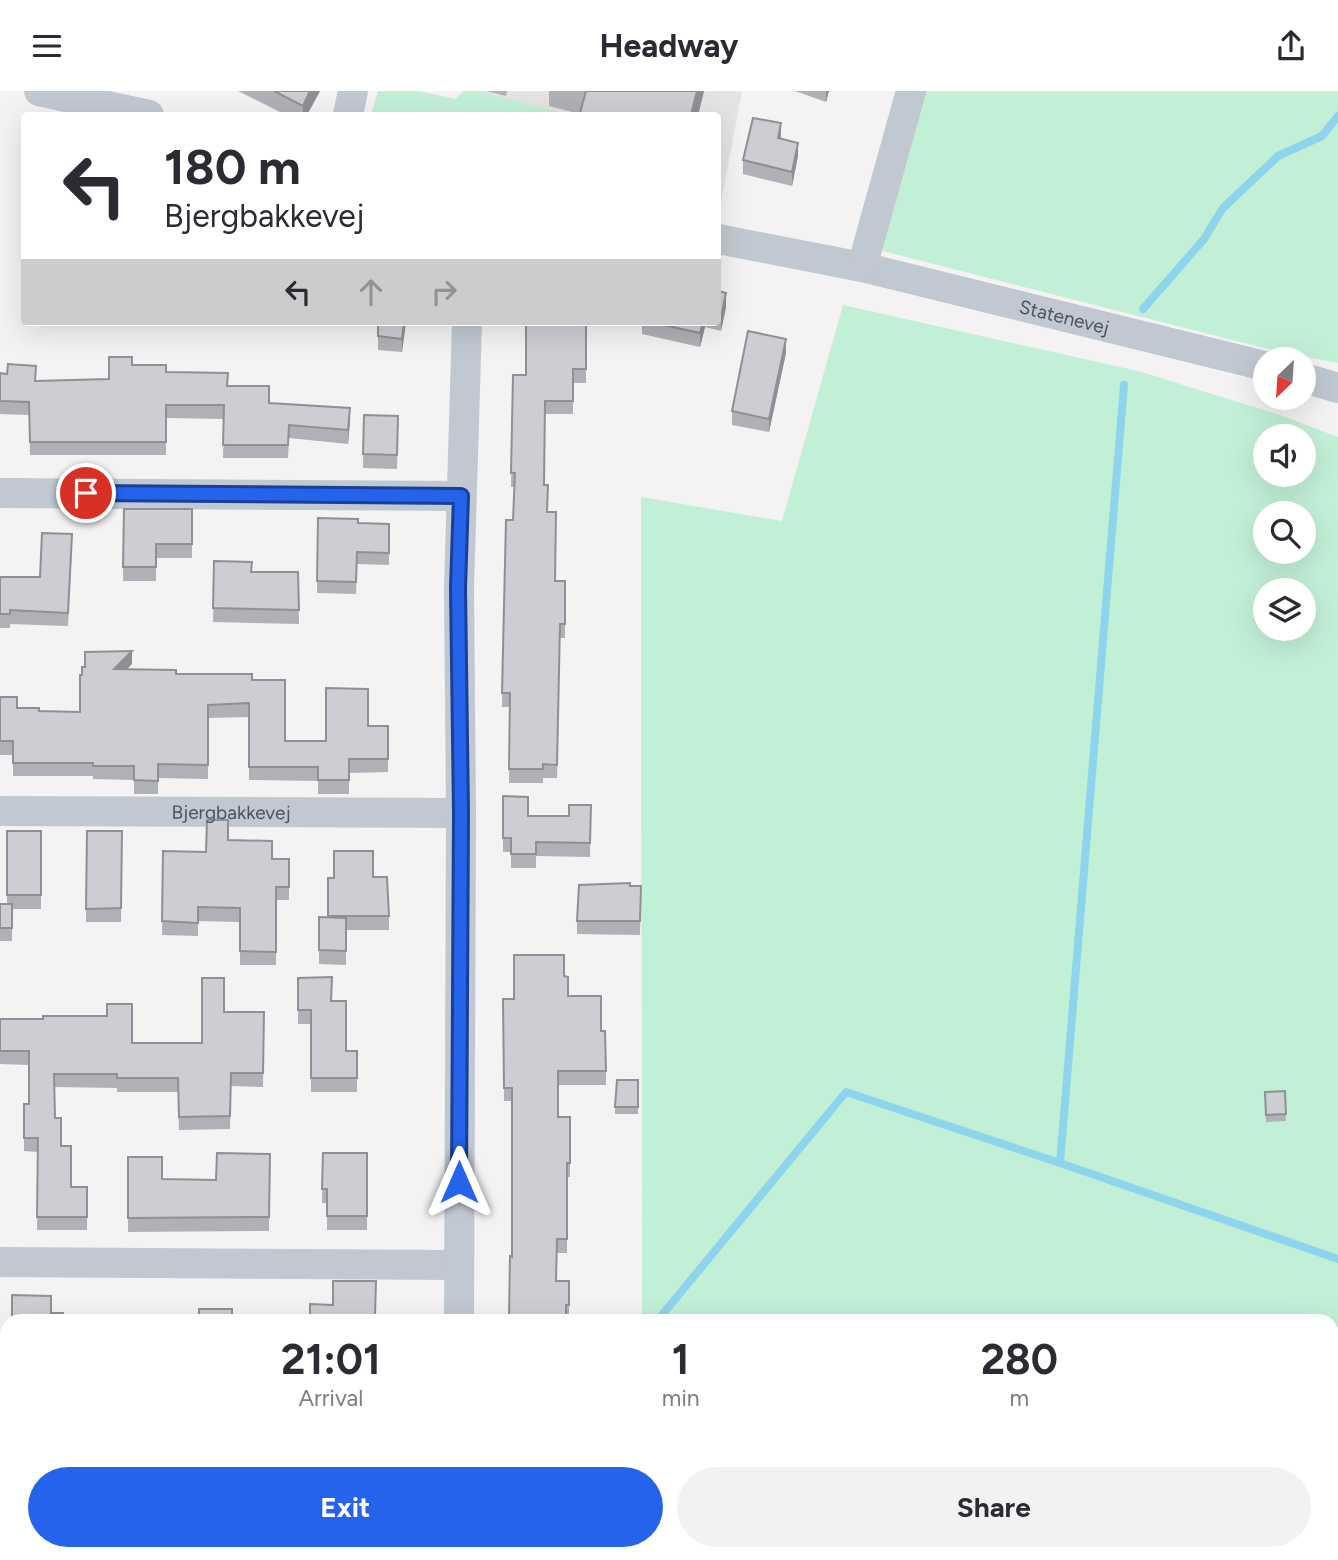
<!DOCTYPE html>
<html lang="en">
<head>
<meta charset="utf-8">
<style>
	body { margin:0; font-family:Figtree,sans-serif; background:#f2f2f3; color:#2b2b33; height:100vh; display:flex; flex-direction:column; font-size:26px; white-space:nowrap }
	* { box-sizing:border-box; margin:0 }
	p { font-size:23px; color:#7c7c81 }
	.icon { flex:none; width:38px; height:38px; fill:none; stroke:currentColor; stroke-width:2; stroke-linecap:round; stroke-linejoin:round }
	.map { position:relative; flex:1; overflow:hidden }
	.details { position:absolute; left:0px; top:1223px; width:1339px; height:247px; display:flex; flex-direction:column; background:#fff; border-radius:21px 21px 0 0; box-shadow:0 7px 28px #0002 }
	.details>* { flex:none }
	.top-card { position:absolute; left:21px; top:21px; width:700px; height:214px; border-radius:7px; box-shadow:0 7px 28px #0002; background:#fff; color:#2b2b33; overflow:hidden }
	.needle { width:46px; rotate:205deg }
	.tools { position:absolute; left:1253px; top:256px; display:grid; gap:14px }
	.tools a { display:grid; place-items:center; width:63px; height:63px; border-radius:50%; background:#fff; box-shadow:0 7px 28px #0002; font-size:35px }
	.pin { position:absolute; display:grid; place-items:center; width:60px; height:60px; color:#fff; margin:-30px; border:4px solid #fff; border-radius:50%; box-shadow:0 2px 7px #0007 }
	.me { position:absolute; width:77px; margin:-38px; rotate:0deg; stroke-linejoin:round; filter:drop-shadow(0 0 5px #0008) }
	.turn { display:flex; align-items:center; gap:24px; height:147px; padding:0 28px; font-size:32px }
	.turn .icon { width:91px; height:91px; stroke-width:2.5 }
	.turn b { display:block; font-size:49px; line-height:60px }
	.lanes { display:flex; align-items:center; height:66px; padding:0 28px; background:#0003; justify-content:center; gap:35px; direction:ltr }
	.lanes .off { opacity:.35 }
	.eta { display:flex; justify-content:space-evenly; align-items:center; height:119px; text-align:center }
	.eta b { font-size:42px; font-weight:700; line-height:49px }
	.cta { display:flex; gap:14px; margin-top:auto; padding:14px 28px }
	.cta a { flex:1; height:80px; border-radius:42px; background:#2563eb; color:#fff; font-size:28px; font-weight:700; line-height:80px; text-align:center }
	.cta a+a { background:#f2f2f3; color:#2b2b33 }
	header { display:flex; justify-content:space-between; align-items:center; height:91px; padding:0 28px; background:#fff; font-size:32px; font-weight:700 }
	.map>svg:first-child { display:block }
	.education { fill:#e5e3e4 }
	.green { fill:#c2f0d6; fill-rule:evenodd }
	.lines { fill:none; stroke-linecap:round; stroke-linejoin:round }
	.stream { stroke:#8fd4ed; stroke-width:8 }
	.minor { stroke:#c0c8d1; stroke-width:30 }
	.wall { fill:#afb1b6 }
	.shaded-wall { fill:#8f9094 }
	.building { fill:#ccced4; stroke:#8f9094; stroke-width:2 }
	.route-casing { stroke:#184099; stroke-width:18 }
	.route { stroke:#2563eb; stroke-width:12 }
	.labels { text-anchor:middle; stroke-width:6; stroke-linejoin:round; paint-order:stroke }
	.street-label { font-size:19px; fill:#495460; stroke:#fff }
</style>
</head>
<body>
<header><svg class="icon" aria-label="menu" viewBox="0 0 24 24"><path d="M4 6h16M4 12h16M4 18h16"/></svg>Headway<svg class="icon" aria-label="share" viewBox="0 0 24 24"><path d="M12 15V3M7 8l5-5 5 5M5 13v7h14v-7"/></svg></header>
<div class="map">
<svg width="1338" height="1469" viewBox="0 0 1338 1469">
	<rect width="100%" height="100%" fill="#f4f2f2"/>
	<!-- education -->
	<polygon class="education" points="466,0 742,0 718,127 718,24 460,24"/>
	<!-- green -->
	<g class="green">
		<polygon points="378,0 418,0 455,8 464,0 478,0 571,24 371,24"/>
		<polygon points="920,0 1338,0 1338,272 1268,258 871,157"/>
		<path d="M 843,214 L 1138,280 L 1283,325 L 1338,346 L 1338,1469 L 730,1469 L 730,1463 L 1332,1463 L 1332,1230 L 642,1230 L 641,406 L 782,430 ZM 1265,345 L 1304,345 L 1304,383 L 1265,383 ZM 1265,422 L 1304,422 L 1304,460 L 1265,460 ZM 1265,499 L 1304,499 L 1304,537 L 1265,537 Z"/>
	</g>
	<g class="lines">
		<!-- stream -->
		<g class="stream">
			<polyline points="1143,218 1204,148 1223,117 1278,65 1322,45 1338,25"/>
			<polyline points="1060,1072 1124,294"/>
			<polyline points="657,1230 846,1001 1060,1072 1338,1168"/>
		</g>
		<!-- minor -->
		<g class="minor">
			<polyline points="39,0 149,24"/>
			<polyline points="348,24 353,0"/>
			<path id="s1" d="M 718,148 L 862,176 L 1265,275"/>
			<polyline points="862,176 911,0"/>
			<polyline points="1304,287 1338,297"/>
			<polyline points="0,402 461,405"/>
			<path id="s2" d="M 0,720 L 461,722"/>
			<polyline points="0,1171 459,1174"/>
			<polyline points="459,1230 461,722 459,497 467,231"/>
			<polyline points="458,1469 458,1463"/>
		</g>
	</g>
	<!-- wall -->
	<g class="wall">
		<polygon points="238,0 320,0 307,24 286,24"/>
		<polygon points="486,0 507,0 506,5"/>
		<polygon points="549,0 704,0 698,24 580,24 580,23 549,15"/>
		<polygon points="795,0 829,0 826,11"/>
		<polygon points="781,46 780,48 798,65 792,95 743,83 743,69"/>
		<polygon points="718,200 726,216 721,240 705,236 700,256 642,243 642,234 586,233 586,292 573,292 573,323 545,323 544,394 555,490 565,490 565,547 560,547 557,687 543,687 543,692 509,692 510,616 502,616 506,429 513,429 514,396 511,396 513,284 526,284 526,232 523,232 523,231 718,231"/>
		<polygon points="378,231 406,231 402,261 378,259"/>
		<polygon points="786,262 769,341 732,334 732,320"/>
		<polygon points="132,274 227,295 269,312 350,330 348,353 289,347 288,367 223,367 224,328 166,327 166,364 30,364 29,324 0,323 0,282 36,290 109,288"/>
		<polygon points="364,324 398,325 397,378 363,377"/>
		<polygon points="124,418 192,418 192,467 156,467 156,490 123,490"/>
		<polygon points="318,427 358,432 389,433 389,474 357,473 356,503 317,502"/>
		<polygon points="72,457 68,535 10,533 10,537 0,537 0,486 40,486"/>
		<polygon points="214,470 251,481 298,481 299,533 213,531"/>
		<polygon points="132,573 127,578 252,589 285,650 326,650 368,635 388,635 388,681 349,682 349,703 318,703 318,690 249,689 249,626 208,627 208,688 158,687 158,703 134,703 134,689 93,688 93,685 13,685 13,664 0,664 0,606 17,617 39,620 80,621"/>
		<polygon points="503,705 528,725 569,725 591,714 590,766 536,765 536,777 511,777 511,761 503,761"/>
		<polygon points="7,740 41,740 41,818 12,818 12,850 0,850 0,813 7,813"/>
		<polygon points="122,740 121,831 86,831 86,818"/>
		<polygon points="228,749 272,768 289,768 289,809 276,809 276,874 240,874 240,831 198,830 198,845 162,844 163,760 206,761"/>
		<polygon points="373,786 389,825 389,839 346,839 346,874 319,873 319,826 328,827 328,787"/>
		<polygon points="630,795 641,795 640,844 577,843 577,830"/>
		<polygon points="564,885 568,905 601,940 606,980 606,994 558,994 558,1026 570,1026 570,1086 567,1086 567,1162 557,1162 556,1190 569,1190 569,1228 566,1228 566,1230 503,1230 509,1227 512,1166 512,1010 504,1010 503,908 514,908"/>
		<polygon points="298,887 331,910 346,960 357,960 357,1001 311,1001 311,933 298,933"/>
		<polygon points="224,921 264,921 263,996 231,995 230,1038 179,1039 178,1001 117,1001 117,997 54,996 55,1027 71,1096 87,1096 87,1139 37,1139 38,1061 24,1060 24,1013 29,1013 29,974 0,973 0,928 132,952 202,952"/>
		<polygon points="638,989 638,1023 615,1023 615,1016"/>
		<polygon points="1285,1000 1286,1030 1266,1031 1265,1001"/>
		<polygon points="323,1062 367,1062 367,1139 327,1139 327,1112 322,1112"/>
		<polygon points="270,1063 269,1140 128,1141 128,1066 162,1088 216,1089"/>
		<polygon points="376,1190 375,1230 310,1230"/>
		<rect x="1" y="1269" width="6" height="47"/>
		<rect x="0" y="1343" width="7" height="106"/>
		<rect x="184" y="1463" width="21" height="3"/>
		<polygon points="642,1463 681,1463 681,1469 641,1469"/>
	</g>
	<!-- shaded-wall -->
	<g class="shaded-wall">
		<polygon points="310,0 320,0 307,24 303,24 303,15"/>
		<polygon points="697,0 704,0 698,24 691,24"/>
		<polygon points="826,0 829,0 826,11"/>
		<polygon points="781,32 781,46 778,61 778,47"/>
		<polygon points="798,52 798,65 792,95 792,81"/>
		<polygon points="726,202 726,216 721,240 721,226"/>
		<polygon points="404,231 406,231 402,261 402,248"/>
		<polygon points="703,231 705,231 705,236 700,256 700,242"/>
		<polygon points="786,248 786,262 769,341 769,328"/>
		<polygon points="350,317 350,330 348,353 348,339"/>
		<polygon points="132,560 132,573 114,592 114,578"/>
	</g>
	<!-- building -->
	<g class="building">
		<polygon points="274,0 310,0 303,15"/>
		<polygon points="586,0 697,0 691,24 590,24 580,22"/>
		<polygon points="753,27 781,32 778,47 798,52 792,81 743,69"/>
		<polygon points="718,200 726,202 721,226 718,225"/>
		<polygon points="378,231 404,231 402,248 378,245"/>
		<polygon points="526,231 586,231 586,278 573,278 573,310 545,310 544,394 548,394 547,421 556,421 555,490 565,490 565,533 560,533 557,674 543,673 543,678 509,678 510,602 502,602 506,429 513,429 515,382 511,382 513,284 526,284"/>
		<polygon points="650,231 703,231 700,242"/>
		<polygon points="748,240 786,248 769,328 732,320"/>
		<polygon points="109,266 132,266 132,274 166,274 166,281 228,282 227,295 269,295 269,312 350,317 348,339 289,334 288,354 223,354 224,314 166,314 166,351 30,351 29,311 0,310 0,282 7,283 8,273 36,275 35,290 109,288"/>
		<polygon points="364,324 398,325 397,364 363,363"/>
		<polygon points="124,418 192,418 192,453 156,453 156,476 123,476"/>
		<polygon points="318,427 358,428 358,432 389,433 389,462 357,461 356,491 317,490"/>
		<polygon points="42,442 72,443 68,522 10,519 10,523 0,523 0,486 40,486"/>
		<polygon points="214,470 252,471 251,481 298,481 299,519 213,517"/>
		<polygon points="132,560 114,578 176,579 176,583 252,583 252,589 285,589 285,650 326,650 326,597 368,598 368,635 388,635 388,668 349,668 349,689 318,689 318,676 249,676 249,612 208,614 208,674 158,673 158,690 134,689 134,675 93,675 93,672 13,672 13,650 0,650 0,606 17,606 17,617 39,617 39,620 80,621 80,584 82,584 82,576 85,576 85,561"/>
		<polygon points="503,705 528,706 528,725 569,725 569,714 591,714 590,752 536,751 536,763 511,763 511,747 503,747"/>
		<polygon points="207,729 228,729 228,749 272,750 272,768 289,768 289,796 276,796 276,861 240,860 240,817 198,816 198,832 162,830 163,760 206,761"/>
		<rect x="7" y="740" width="34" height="64"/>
		<polygon points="87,740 122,740 121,817 86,818"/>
		<polygon points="334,760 373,760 373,786 387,786 389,825 328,825 328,787 334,787"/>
		<polygon points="630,792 630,795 641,795 640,830 577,830 579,794"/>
		<rect x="0" y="813" width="12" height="24"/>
		<polygon points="319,826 346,827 346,860 319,859"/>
		<polygon points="514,864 564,864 564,885 568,886 568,905 601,905 601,940 605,940 606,980 558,980 558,1026 570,1026 570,1072 567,1072 567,1148 557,1148 556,1190 569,1190 569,1214 566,1214 566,1224 536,1225 536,1230 503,1230 503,1227 509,1227 510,1165 512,1166 512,997 504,997 503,908 514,908"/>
		<polygon points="332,886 331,910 346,910 346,960 357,960 357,987 311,987 311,919 298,919 298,887"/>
		<polygon points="202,887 224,887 224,921 264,921 263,982 231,982 230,1025 179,1026 178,987 117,987 117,983 54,983 55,1027 61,1027 61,1055 71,1055 71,1096 87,1096 87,1126 37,1126 38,1047 24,1047 24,1013 29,1013 29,960 0,960 0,928 43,928 43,925 107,925 107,913 132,913 132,952 202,952"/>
		<polygon points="617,989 638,989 638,1016 615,1016"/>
		<polygon points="1285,1000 1286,1023 1266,1024 1265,1001"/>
		<polygon points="217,1062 270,1063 269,1126 128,1127 128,1066 162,1066 162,1088 216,1089"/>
		<polygon points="323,1062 367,1062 367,1125 327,1125 327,1098 322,1098"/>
		<polygon points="333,1190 376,1190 375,1224 369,1224 369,1230 310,1230 310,1213 333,1214"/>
		<polygon points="12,1204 51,1205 51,1222 63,1222 63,1230 12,1230"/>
		<polygon points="199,1218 232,1218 232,1230 107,1230 107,1227 199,1228"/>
		<rect x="1" y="1269" width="6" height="34"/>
		<rect x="0" y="1343" width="7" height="92"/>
		<rect x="528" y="1463" width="77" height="6"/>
		<polygon points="642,1463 681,1463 681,1465 641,1465"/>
	</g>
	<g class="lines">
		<defs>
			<polyline id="route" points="86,402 461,405 458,497 461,722 459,1091"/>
		</defs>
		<!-- route casing -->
		<use href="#route" class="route-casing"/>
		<!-- route -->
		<use href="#route" class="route"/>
	</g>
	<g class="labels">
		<!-- street labels -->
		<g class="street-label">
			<text dy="7" stroke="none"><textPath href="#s1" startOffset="355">Statenevej</textPath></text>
			<text dy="7" stroke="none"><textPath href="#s2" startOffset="231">Bjergbakkevej</textPath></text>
		</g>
	</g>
</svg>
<div class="tools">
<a><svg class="needle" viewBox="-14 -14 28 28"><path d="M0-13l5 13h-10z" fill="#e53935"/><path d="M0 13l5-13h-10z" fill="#7c7c81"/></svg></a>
<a><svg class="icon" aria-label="sound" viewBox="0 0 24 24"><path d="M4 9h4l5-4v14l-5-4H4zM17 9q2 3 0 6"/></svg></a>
<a><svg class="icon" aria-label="search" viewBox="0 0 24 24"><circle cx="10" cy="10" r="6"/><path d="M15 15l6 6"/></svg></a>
<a><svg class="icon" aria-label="layers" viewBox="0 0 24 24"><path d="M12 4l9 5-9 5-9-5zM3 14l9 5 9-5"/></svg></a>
</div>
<div class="pin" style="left:86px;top:402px;background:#d93025"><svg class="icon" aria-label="arrive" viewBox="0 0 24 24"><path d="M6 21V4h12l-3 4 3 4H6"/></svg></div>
<svg class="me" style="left:459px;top:1091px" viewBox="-20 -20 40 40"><path d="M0-17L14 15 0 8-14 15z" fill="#2563eb" stroke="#fff" stroke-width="4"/></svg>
<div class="top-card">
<div class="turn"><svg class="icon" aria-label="left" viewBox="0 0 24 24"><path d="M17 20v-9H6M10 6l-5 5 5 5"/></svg><div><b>180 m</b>Bjergbakkevej</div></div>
<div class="lanes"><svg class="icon" aria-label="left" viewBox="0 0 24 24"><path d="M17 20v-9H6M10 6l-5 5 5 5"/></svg><svg class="icon off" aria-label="ahead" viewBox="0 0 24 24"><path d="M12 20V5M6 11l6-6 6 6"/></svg><svg class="icon off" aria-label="right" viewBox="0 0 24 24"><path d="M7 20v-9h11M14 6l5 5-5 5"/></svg></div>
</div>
<section class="details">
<div class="eta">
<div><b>21:01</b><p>Arrival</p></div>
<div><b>1</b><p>min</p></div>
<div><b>280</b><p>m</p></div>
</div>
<div class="cta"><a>Exit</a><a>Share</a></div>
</section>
</div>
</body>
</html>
